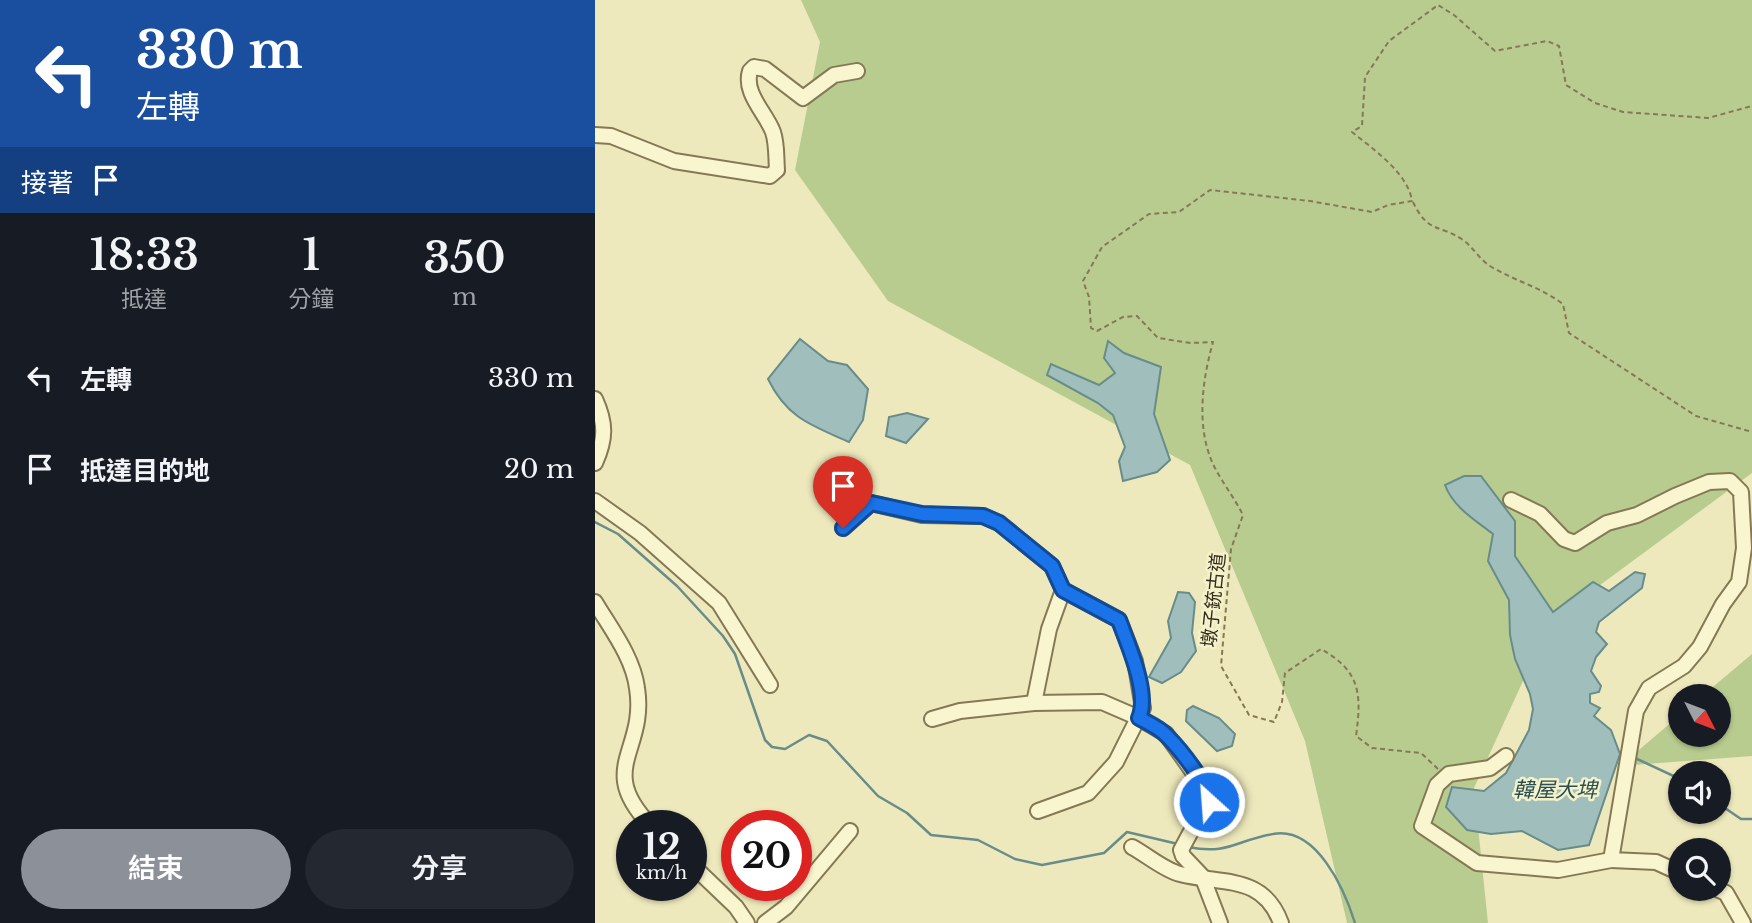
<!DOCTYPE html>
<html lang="zh-TW">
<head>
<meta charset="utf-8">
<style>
	body { margin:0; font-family:"Libre Baskerville","Noto Sans TC",serif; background:#242831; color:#f1f3f6; height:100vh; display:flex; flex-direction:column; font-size:26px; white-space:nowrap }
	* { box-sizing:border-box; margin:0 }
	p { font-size:23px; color:#9ea1a6 }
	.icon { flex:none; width:38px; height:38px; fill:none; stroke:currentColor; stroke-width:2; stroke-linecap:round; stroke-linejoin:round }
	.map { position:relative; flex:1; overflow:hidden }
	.panel { display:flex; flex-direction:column; background:#171b24; width:595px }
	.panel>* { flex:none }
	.banner { background:#1a4fa0; color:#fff; overflow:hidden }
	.needle { width:46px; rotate:132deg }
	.buttons { position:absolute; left:1073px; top:684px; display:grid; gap:14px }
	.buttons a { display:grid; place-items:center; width:63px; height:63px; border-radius:50%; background:#171b24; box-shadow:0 2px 5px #0004; font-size:35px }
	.speed { position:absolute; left:21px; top:810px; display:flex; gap:14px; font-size:35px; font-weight:700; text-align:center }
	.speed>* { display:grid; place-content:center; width:91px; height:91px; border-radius:50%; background:#171b24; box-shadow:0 2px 5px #0004; line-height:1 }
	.speed small { font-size:18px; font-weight:400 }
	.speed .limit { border:10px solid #d22; background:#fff; color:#111 }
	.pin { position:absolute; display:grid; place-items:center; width:60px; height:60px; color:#fff; margin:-72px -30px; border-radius:50% 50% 50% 0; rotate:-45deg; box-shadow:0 0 7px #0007 }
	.pin .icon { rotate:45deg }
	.me { position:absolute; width:77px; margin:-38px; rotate:334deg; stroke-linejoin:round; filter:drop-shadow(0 0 5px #0008) }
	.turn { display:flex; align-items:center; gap:24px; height:147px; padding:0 21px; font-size:32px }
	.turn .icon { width:91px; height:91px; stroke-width:2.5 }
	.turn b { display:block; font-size:49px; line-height:60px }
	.then { display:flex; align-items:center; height:66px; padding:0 21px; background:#0003; gap:14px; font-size:26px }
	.eta { display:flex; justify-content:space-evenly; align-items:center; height:119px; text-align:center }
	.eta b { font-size:42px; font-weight:600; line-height:49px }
	.action { display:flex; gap:14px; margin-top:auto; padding:14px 21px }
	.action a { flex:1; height:80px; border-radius:42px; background:#8c9099; color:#fff; font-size:28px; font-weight:600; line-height:80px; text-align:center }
	.action a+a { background:#242831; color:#f1f3f6 }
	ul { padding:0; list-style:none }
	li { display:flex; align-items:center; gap:21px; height:91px; padding:0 21px }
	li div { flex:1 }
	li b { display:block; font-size:26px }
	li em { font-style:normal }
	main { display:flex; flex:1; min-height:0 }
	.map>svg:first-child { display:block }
	.green { fill:#b9cc90 }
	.water { fill:#a0bfbc; stroke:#688c8a; stroke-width:2 }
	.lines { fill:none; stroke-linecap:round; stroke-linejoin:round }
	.stream { stroke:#688c8a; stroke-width:2.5 }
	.minor-casing { stroke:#857955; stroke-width:18 }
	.path { stroke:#857955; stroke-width:2; stroke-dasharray:5 3.5; stroke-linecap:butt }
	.minor { stroke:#f9f5cf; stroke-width:14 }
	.route-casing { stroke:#114b97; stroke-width:18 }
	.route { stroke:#1a73e8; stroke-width:12 }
	.labels { text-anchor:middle; stroke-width:5; stroke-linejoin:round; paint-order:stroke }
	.street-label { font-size:19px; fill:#342c1b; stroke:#f5f2cb }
	.water-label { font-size:21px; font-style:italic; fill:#294f54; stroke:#f5f2cb }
</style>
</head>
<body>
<main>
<section class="panel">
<div class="banner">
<div class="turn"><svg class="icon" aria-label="left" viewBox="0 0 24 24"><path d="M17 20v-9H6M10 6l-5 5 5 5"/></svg><div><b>330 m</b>左轉</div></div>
<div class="then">接著<svg class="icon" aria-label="arrive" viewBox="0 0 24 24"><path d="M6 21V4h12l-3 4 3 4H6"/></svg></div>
</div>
<div class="eta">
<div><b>18:33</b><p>抵達</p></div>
<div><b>1</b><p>分鐘</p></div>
<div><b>350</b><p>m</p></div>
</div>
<ul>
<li><svg class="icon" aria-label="left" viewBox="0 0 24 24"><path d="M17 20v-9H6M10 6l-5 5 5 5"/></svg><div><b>左轉</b></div><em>330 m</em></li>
<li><svg class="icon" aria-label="arrive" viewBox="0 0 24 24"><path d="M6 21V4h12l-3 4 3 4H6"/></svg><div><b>抵達目的地</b></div><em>20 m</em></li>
</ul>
<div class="action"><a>結束</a><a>分享</a></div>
</section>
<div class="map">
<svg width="1157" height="923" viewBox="0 0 1157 923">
	<rect width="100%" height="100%" fill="#eee9bc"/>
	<!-- green -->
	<g class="green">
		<polygon points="206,0 1157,0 1157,473 955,622 879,788 893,923 752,923 710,741 595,465 293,301 200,170 225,42"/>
		<polygon points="1157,654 1157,756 1025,766 1085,715 1085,735 1124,735 1124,696 1107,696"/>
	</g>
	<!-- water -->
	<g class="water">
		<path d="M 205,339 L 233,361 L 252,365 L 273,389 L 268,420 L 254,442 C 216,425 192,418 173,379 Z"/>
		<polygon points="513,341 529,353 566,367 559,414 575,460 562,472 528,481 524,461 530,447 518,415 503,403 452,375 456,364 504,385 520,373 509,358"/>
		<polygon points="312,413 333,419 311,443 291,436 294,417"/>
		<path d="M 869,476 L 886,476 L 920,521 L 920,556 L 958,612 L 998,582 L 1014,591 L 1040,572 L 1050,574 L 1047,588 L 1004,622 L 1001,632 L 1012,644 L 1001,657 L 996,671 L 1006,686 L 1004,692 L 995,694 L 995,703 L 1005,708 L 999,716 L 1016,730 L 1025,754 L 994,845 L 963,850 L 927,831 L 896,834 L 872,830 L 851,807 L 857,787 L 889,791 L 911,773 L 934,730 L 938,709 L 935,694 L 920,659 L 915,635 L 914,600 L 893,561 L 898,534 C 880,520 858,507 850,485 Z"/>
		<polygon points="583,592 594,593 600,602 597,633 601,651 586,672 567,683 554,677 576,638 573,621"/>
		<polygon points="598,706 624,718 640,734 637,746 622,751 591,721 592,710"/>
	</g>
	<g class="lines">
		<!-- stream -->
		<g class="stream">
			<polyline points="0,522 23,534 82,586 128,636 140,654 170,740 177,747 190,749 214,735 232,741 283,796 312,813 336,835 383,840 420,859 447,865 509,853 532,832 583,844"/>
			<polyline points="1040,758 1085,779"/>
			<polyline points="1124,804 1146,819 1157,819"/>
			<path d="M 593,847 C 634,855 641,840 678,834 C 721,826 749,888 760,923"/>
		</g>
		<defs>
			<g id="minor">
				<path d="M 0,135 L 16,136 L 79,161 L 175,176 L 182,170 C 181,157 182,144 178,132 C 171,113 148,93 155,71 L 159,67 L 170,69 L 208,98 L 239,75 L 262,71"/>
				<path d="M 0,399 C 11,423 11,439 0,463"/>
				<polyline points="916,500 945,514 969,539 980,543 1012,523 1042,515 1080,496 1114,482 1135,481 1146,492 1149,548 1144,582 1128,604 1105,647 1089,666 1054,688 1041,711 1016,860 1061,862 1085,873"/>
				<polyline points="0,501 45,533 124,603 175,685"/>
				<polyline points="248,528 276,503 327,515 388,516 404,523 457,566 468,590 524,620 540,661 548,708 521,762 493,793 443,811"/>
				<path d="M 0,602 C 16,629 38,657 42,688 C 52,752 0,768 56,826"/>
				<polyline points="439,703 454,629 468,590"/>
				<polyline points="337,719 365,711 439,703 507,702 544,718 571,734 615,796 586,850 588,856 607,876 625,923"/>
				<polyline points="911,756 895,768 854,774 842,785 827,826 882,863 963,870 1016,860"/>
				<path d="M 537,847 C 552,855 569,870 585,874 C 628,885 668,874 686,923"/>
				<polyline points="96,864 141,907 152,923"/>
				<polyline points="1122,889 1131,893 1148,923"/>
				<polyline points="170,923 191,907 255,831"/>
			</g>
		</defs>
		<!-- minor casing -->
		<use href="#minor" class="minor-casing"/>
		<!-- path -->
		<g class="path">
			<path d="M 818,202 C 833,234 845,224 868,240 C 878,247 885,260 895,266 C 920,281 945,287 968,304 L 974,333 L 1101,416 L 1157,432"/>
			<path d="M 843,769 L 826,753 L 777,748 L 761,736 C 767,693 765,671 726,649 L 690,673 L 687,702 L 679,722 L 654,715 L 626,666 L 636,549 L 648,515 C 639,497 626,481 618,464 C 601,427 607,381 618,342 L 596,343 L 563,338 L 542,316 L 528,317 L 502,331 L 496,328 L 494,297 L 488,281 L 507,247 L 554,214 L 584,212 L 615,190 L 715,201 L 777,212 L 793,205 L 817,201 C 813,173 778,149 757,132 L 767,126 L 770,77 L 794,41 L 843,5 L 859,15 L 900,51 L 952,41 L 964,46 L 971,85 L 1000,103 L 1028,112 L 1113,118 L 1157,106"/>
		</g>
		<!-- minor -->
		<use href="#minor" class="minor"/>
	</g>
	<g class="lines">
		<defs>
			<path id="route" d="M 248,528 L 276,503 L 327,514 L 388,516 L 404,523 L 457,566 L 468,590 L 524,620 C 533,645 555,693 544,718 C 553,723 565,728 572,736 C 584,748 616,787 614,802"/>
		</defs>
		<!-- route casing -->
		<use href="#route" class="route-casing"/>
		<!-- route -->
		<use href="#route" class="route"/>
	</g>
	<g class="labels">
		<!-- street labels -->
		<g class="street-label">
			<text transform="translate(618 600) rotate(-84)" y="7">墩子銃古道</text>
		</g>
		<!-- water labels -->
		<g class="water-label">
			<text x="960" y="797">韓屋大埤</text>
		</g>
	</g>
</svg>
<div class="buttons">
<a><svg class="needle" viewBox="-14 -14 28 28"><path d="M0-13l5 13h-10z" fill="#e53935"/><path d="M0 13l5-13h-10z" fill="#9ea1a6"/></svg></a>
<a><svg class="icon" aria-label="sound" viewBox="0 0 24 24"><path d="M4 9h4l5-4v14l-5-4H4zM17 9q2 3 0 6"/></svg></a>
<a><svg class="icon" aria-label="search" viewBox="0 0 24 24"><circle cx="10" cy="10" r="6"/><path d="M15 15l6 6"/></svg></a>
</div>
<div class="speed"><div>12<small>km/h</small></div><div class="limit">20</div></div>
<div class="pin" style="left:248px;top:528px;background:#d93025"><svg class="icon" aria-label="arrive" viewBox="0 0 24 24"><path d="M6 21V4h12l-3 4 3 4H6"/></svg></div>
<svg class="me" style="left:614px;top:802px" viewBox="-20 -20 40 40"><circle r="17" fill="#1a73e8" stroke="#fff" stroke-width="3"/><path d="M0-11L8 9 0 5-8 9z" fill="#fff"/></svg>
</div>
</main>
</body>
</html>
